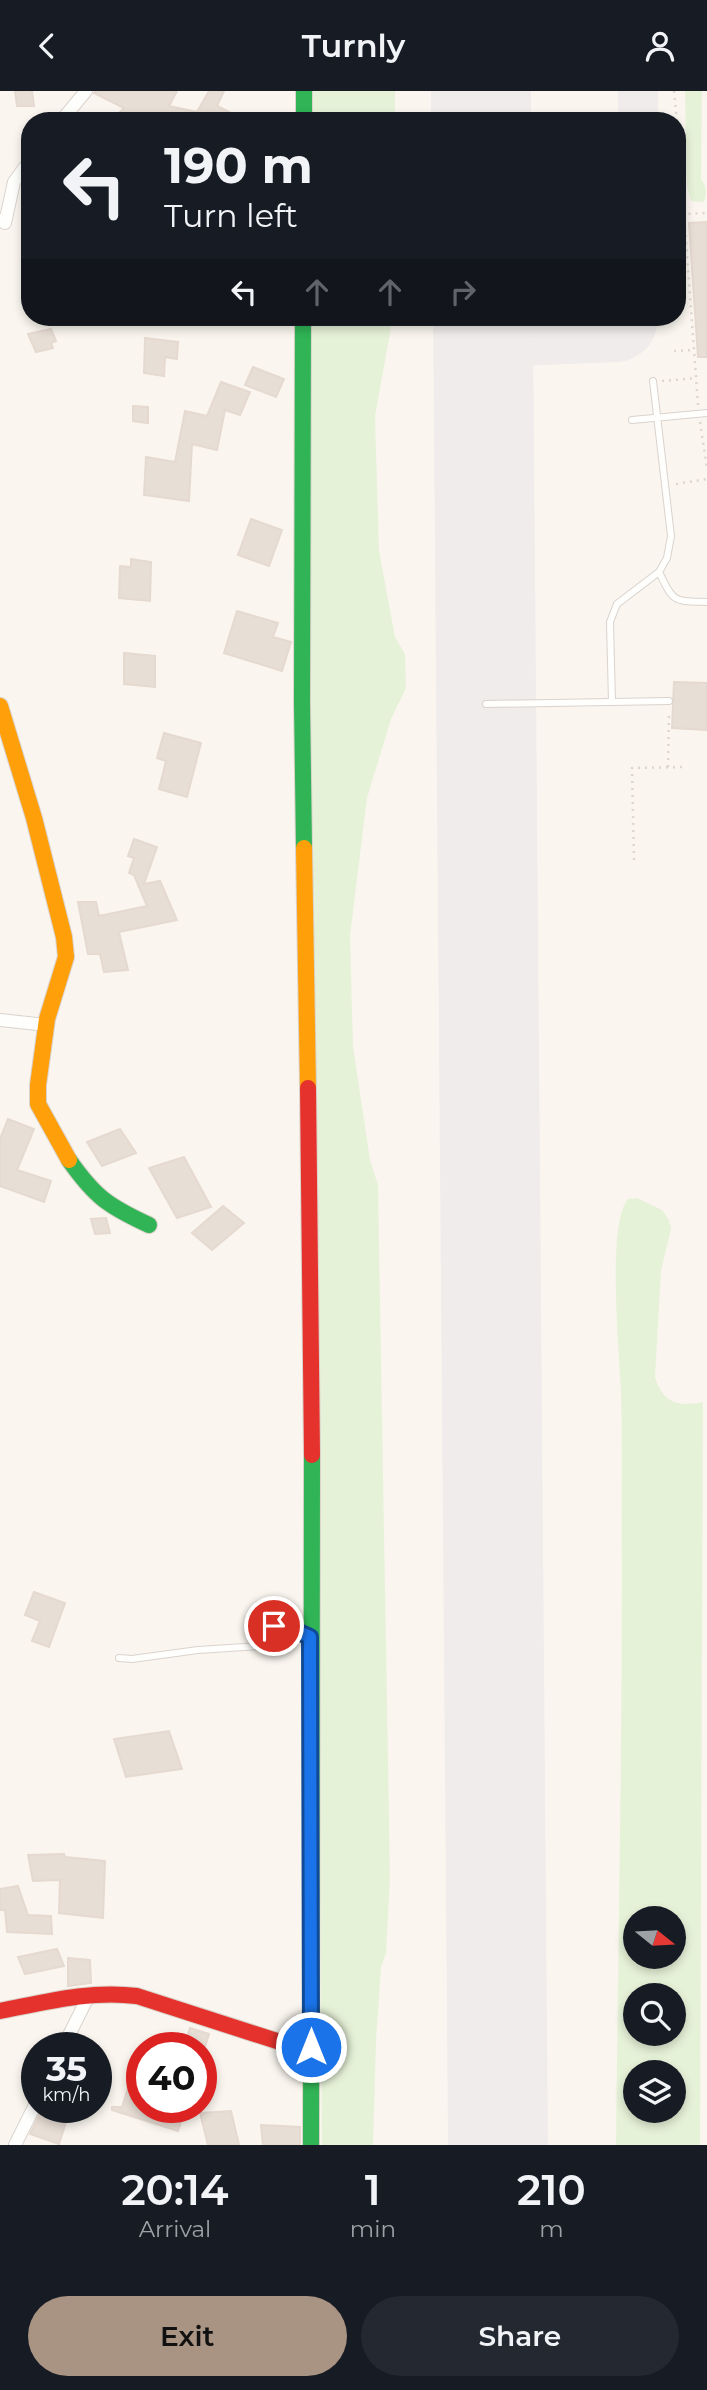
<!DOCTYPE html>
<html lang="en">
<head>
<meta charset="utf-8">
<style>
	body { margin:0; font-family:Montserrat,sans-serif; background:#242831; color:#f1f3f6; height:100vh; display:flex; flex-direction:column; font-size:26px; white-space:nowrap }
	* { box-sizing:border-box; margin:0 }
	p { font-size:23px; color:#9ea1a6 }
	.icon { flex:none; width:38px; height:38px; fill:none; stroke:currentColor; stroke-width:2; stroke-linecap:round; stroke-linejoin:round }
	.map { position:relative; height:2054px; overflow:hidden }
	.panel { display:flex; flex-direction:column; background:#171b24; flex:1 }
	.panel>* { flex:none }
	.top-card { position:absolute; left:21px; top:21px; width:665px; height:214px; border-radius:28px; box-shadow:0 4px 10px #0003; background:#171b24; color:#f1f3f6; overflow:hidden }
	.needle { width:46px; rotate:108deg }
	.tools { position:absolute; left:623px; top:1815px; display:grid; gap:14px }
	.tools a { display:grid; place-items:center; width:63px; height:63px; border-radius:50%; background:#171b24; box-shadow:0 4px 10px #0003; font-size:35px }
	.speed { position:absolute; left:21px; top:1941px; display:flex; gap:14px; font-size:35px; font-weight:700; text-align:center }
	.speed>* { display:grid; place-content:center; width:91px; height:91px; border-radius:50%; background:#171b24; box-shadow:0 4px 10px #0003; line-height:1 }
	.speed small { font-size:18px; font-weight:400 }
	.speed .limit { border:10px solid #d22; background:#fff; color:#111 }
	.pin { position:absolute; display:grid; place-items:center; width:60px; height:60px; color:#fff; margin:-30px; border:4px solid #fff; border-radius:50%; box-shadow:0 2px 7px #0007 }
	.me { position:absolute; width:77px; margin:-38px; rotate:0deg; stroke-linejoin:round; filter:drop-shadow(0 0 5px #0008) }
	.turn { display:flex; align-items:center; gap:24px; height:147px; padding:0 28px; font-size:32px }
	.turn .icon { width:91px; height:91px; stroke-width:2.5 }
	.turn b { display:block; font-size:49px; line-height:60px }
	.lanes { display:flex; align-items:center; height:66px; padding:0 28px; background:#0003; justify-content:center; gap:35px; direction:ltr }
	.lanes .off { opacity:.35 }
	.eta { display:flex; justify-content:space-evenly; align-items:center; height:119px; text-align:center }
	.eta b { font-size:42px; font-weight:600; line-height:49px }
	.action { display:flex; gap:14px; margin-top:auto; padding:14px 28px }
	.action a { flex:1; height:80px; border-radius:42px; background:#a99383; color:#111; font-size:28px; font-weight:600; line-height:80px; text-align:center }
	.action a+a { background:#242831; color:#f1f3f6 }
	header { display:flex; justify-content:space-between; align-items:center; height:91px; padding:0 28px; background:#171b24; font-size:32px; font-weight:600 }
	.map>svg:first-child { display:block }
	.green { fill:#e6f2d8; fill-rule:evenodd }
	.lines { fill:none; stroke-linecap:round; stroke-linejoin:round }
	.taxiway { stroke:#f0eceb; stroke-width:40 }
	.runway { stroke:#f0eceb; stroke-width:100 }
	.building { fill:#e7ded5; stroke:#e5d9d0; stroke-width:2 }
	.lane-casing { stroke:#dad3cd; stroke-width:8 }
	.street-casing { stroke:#dad3cd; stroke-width:14 }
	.fast-casing { stroke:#dad2ca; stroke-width:18 }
	.slow-casing { stroke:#dad2ca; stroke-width:18 }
	.jam-casing { stroke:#dad2ca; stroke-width:18 }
	.path { stroke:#ddd6ce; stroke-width:2.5; stroke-dasharray:2 5; stroke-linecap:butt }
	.lane { stroke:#fefefd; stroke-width:6 }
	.street { stroke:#fefefd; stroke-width:12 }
	.fast { stroke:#30b455; stroke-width:16 }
	.slow { stroke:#ff9f0a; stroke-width:16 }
	.jam { stroke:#e5322d; stroke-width:16 }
	.route-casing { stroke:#114b97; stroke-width:18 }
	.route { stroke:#1a73e8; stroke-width:12 }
</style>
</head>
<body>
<header><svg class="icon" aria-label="back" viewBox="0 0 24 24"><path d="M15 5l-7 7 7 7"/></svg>Turnly<svg class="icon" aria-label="person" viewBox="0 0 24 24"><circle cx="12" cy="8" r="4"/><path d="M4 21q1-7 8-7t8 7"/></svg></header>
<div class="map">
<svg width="707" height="2054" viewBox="0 0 707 2054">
	<rect width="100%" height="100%" fill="#faf6ef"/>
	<!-- green -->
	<g class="green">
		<polygon points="306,0 395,0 395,30 307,30"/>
		<path d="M 685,0 L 702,0 L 701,88 C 707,96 707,102 704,111 L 691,110 L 687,94 Z"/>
		<polygon points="308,226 391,226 390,242 375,325 379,460 395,546 405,563 406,597 391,628 367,707 350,845 353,955 370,1069 378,1094 390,1786 386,1862 381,1876 376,1950 373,2054 322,2054"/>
		<path d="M 637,1107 L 662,1119 L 669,1129 L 671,1138 L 661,1180 L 655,1286 C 663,1312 677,1316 703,1311 L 700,2054 L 616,2054 C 618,1862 622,1669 622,1476 C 621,1418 623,1360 621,1302 C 620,1264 606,1134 628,1108 ZM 635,1827 L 674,1827 L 674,1866 L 635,1866 ZM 635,1904 L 674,1904 L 674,1942 L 635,1942 ZM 635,1981 L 674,1981 L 674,2020 L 635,2020 Z"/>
	</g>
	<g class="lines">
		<!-- taxiway -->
		<g class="taxiway">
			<polyline points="638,0 638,30"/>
			<path d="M 485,226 C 493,240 503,249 519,255"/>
			<path d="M 483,298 C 488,275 496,263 519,255 L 619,251 C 633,246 637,241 638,226"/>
		</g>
		<!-- runway -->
		<g class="runway">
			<polyline points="481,0 481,30"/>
			<polyline points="483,226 498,2054"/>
		</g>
	</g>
	<!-- building -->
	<g class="building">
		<polygon points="15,0 32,0 34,15 17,15"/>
		<polygon points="95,0 177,0 169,15 197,21 209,0 224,0 217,15 247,30 167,30 152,23 147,30 111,30 124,17 94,2"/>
		<polygon points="707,131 707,266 698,266 689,132"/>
		<polygon points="51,238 56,250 51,252 53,257 36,261 28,243"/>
		<polygon points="145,247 178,251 177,268 165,266 164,285 144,282"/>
		<polygon points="253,276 284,288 276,306 245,294"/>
		<polygon points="221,291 250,301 240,324 225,319 217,359 192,353 189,410 144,404 146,366 175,371 185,320 207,325"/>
		<polygon points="133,315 148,316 148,332 133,330"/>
		<polygon points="251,428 282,439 269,475 238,464"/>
		<polygon points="131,468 151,471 150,510 119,507 120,475 131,476"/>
		<polygon points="237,520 278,532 273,546 291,551 282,580 224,562"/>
		<polygon points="124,562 155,565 155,596 124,593"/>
		<polygon points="674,591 707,592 707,639 672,637"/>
		<polygon points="164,642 201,652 187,706 159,698 166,670 157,667"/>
		<polygon points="134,748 157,756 144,793 160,790 177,829 119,841 128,879 104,881 100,863 88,863 78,811 96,811 99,825 147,815 134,784 129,782 134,767 128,765"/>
		<polygon points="8,1028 34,1038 17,1079 51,1090 44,1111 0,1095 0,1048"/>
		<polygon points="120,1038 136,1062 102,1075 87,1051"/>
		<polygon points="184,1066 211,1116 177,1127 149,1077"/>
		<polygon points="223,1115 244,1132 212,1159 192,1142"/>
		<polygon points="106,1127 110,1142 95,1143 91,1128"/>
		<polygon points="34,1501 65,1512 49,1556 32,1550 40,1530 25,1524"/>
		<polygon points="169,1640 182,1678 126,1686 114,1648"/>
		<polygon points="64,1763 65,1766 105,1770 103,1827 59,1822 60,1789 33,1790 28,1764"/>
		<polygon points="18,1795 28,1824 51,1825 52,1843 7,1841 5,1819 0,1819 0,1798"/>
		<polygon points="57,1858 64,1875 25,1883 18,1866"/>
		<polygon points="68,1867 90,1869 91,1892 68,1895"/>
		<polygon points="190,1937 209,1943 205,1956 184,1956"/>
		<polygon points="128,1997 142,2001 142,2016 186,2016 178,2040 112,2019 112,2016 122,2016"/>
		<polygon points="43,2017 68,2025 59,2053 30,2043"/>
		<polygon points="231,2020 239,2054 208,2054 200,2022"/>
		<polygon points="261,2034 300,2036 300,2054 263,2054"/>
	</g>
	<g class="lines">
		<defs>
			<g id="lane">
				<polyline points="632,329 707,322"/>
				<path d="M 659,481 C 674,512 673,510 707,511"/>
				<polyline points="612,611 610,531 617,513 659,481 667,467 671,445 653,290"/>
				<polyline points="486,613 669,610"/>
				<polyline points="119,1567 132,1568 198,1559 260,1555 266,1543 274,1535 290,1537 309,1545"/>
			</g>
			<g id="street">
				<polyline points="61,30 86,0"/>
				<polyline points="0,129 5,132 14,91 30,69"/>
				<polyline points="0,929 46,934"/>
				<polyline points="63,1956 89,1904"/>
				<polyline points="15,2054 37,2010"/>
			</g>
			<g id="fast">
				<polyline points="304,0 304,30"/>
				<polyline points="303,226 302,611 304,757"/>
				<path d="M 69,1069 C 95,1106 108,1115 149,1134"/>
				<polyline points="311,2054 312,1364"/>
			</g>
			<g id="slow">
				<polyline points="0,615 34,727 64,846 66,866 47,928 38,994 38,1013 69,1069"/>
				<polyline points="304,757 308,997"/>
			</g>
			<g id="jam">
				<polyline points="308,997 312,1364"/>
				<path d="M 0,1920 C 46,1911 90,1899 137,1905 L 283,1952 L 311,1957"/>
			</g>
		</defs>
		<!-- lane casing -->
		<use href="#lane" class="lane-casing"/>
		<!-- street casing -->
		<use href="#street" class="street-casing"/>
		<!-- fast casing -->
		<use href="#fast" class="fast-casing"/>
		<!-- slow casing -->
		<use href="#slow" class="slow-casing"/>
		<!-- jam casing -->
		<use href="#jam" class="jam-casing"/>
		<!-- path -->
		<g class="path">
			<polyline points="674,0 677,30"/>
			<polyline points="677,36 684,123"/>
			<polyline points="677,136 685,136"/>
			<polyline points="677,165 688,165"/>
			<polyline points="677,206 691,206"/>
			<polyline points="674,260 694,259"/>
			<polyline points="662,290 697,287"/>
			<polyline points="698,314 684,123 707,122"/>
			<polyline points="700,331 707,377"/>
			<polyline points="676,393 707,388"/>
			<polyline points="668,676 669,620"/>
			<polyline points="634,769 632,677 685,676"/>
		</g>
		<!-- lane -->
		<use href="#lane" class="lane"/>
		<!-- street -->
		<use href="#street" class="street"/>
		<!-- fast -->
		<use href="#fast" class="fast"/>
		<!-- slow -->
		<use href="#slow" class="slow"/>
		<!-- jam -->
		<use href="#jam" class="jam"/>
	</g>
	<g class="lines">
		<defs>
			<polyline id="route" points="274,1535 290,1537 310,1546 311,1956"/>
		</defs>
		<!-- route casing -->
		<use href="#route" class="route-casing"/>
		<!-- route -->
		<use href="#route" class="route"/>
	</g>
</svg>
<div class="tools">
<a><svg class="needle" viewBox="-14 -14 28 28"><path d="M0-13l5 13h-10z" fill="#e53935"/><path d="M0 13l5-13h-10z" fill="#9ea1a6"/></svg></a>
<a><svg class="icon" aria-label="search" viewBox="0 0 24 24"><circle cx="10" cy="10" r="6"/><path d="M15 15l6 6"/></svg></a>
<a><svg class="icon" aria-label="layers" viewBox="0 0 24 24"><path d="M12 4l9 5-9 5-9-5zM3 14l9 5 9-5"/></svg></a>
</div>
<div class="speed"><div>35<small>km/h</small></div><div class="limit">40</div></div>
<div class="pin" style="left:274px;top:1535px;background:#d93025"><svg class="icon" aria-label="arrive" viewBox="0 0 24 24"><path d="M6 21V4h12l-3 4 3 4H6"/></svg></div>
<svg class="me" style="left:311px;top:1956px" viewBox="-20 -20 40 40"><circle r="17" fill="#1a73e8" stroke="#fff" stroke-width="3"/><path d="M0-11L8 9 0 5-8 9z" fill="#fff"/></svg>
<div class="top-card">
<div class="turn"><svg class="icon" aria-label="left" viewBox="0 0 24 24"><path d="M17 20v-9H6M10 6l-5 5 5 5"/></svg><div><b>190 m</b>Turn left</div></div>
<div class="lanes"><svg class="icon" aria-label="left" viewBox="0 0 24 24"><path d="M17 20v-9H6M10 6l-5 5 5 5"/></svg><svg class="icon off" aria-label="ahead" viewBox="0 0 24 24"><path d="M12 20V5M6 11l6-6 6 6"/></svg><svg class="icon off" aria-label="ahead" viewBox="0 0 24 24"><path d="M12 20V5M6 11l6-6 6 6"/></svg><svg class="icon off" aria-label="right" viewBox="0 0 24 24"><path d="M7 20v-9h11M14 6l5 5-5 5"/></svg></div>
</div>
</div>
<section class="panel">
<div class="eta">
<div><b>20:14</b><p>Arrival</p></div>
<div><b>1</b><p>min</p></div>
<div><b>210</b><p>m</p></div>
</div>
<div class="action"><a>Exit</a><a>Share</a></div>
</section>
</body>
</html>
